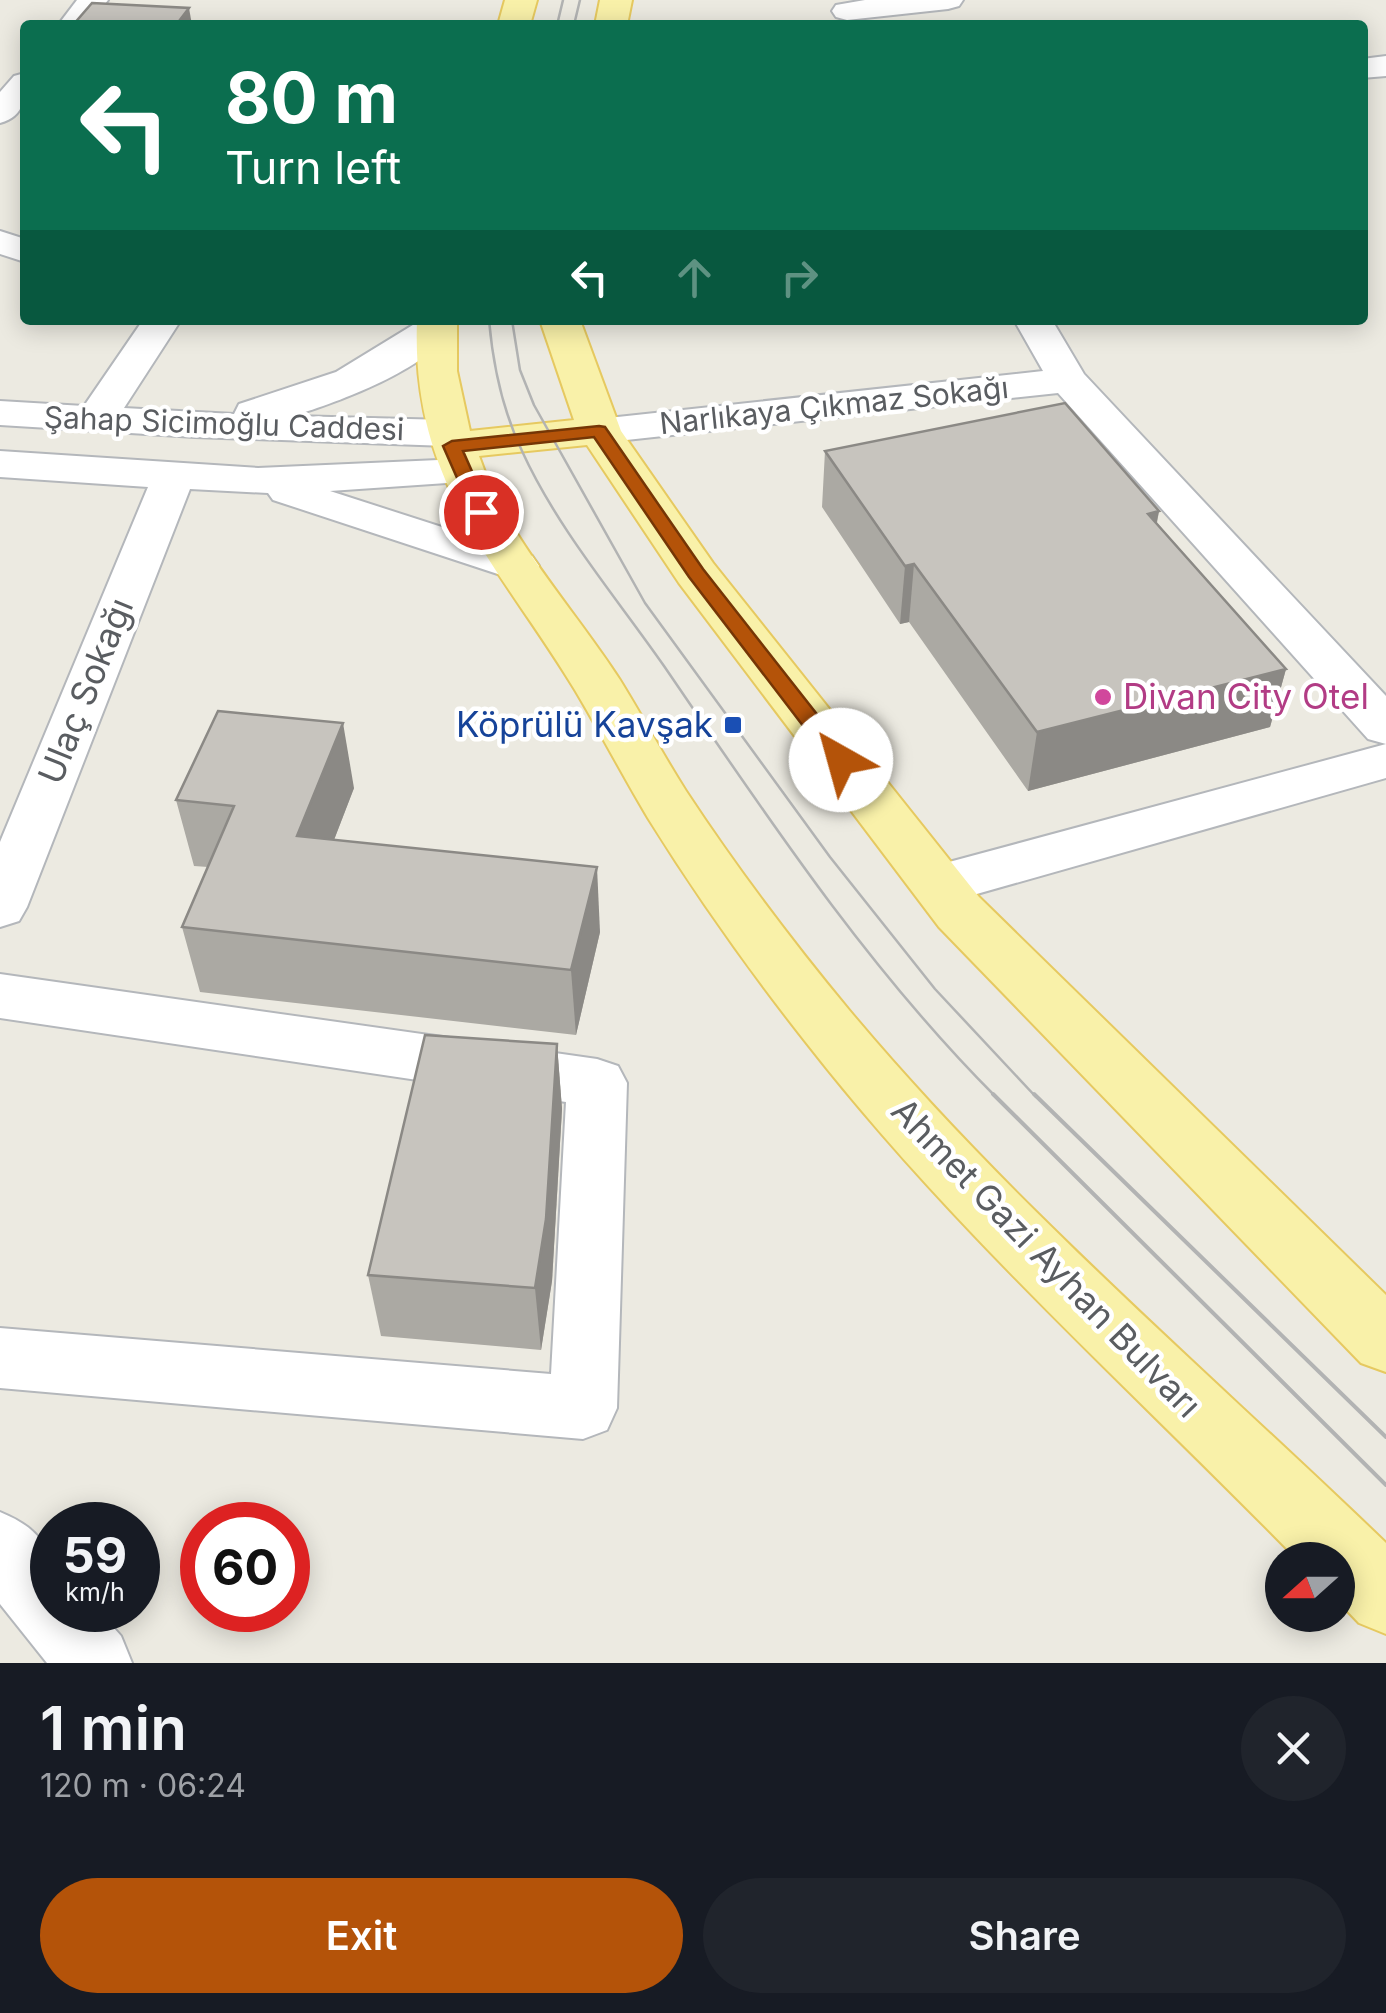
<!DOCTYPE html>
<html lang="en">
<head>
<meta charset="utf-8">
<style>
	body { margin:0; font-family:Inter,sans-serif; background:#20242c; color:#f1f3f6; height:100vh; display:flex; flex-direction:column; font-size:38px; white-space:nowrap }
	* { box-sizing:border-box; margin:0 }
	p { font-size:32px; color:#9ea1a6 }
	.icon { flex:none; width:55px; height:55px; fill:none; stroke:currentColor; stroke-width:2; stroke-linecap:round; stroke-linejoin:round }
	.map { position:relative; height:1663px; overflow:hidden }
	.panel { display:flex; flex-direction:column; background:#171b24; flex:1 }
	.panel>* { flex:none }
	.hud { position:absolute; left:20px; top:20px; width:1348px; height:305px; border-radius:10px; box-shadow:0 5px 25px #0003; background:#0b6e4f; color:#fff; overflow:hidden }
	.needle { width:65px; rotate:249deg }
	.buttons { position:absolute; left:1265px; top:1542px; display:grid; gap:20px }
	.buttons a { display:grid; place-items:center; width:90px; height:90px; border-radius:50%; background:#171b24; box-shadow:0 5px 25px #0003; font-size:50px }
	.speed { position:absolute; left:30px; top:1502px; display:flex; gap:20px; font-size:50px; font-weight:700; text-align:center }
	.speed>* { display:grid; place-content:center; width:130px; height:130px; border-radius:50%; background:#171b24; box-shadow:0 5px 25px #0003; line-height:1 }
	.speed small { font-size:25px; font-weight:400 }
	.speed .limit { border:15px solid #d22; background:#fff; color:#111 }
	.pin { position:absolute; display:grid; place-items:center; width:85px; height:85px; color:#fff; margin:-42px; border:5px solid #fff; border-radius:50%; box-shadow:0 2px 10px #0007 }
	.me { position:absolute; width:110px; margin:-55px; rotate:322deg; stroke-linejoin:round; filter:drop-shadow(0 0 8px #0008) }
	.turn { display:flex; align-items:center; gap:35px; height:210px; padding:0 40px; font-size:45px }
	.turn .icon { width:130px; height:130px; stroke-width:2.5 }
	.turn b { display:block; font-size:70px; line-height:85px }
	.lanes { display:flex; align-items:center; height:95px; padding:0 40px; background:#0003; justify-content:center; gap:50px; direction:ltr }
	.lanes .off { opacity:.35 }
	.round { display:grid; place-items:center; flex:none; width:105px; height:105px; border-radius:52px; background:#20242c }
	.head { display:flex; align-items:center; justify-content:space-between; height:170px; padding:0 40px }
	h1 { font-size:60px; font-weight:600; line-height:75px }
	.primary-button { display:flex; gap:20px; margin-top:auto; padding:20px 40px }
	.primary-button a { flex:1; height:115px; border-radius:60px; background:#b45309; color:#fff; font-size:40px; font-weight:600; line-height:115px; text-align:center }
	.primary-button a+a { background:#20242c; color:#f1f3f6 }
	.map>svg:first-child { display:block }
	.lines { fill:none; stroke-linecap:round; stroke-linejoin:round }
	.minor-casing { stroke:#b4b7bb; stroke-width:4 }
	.major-casing { stroke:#e6c960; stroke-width:4 }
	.minor { fill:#fff; fill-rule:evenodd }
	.major { fill:#f9f1a9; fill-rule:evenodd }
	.tram-far1 { stroke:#b2b3b3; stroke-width:2.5 }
	.tram { stroke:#b2b3b3; stroke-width:4 }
	.wall { fill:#aba9a3 }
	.shaded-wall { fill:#8b8985 }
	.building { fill:#c7c4be; stroke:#8b8985; stroke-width:2.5 }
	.route { fill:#b45309; stroke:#753606; stroke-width:2.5 }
	.hotel-dot { fill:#d1479c; stroke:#fff; stroke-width:4 }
	.transit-dot { fill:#1a4fb4; stroke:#fff; stroke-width:4 }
	.labels { text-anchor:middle; stroke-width:9; stroke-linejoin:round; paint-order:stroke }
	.far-street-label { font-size:30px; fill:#5a5d61; stroke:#fff }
	.street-label { font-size:35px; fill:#5a5d61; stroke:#fff }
	.hotel-label { font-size:35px; fill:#b23c85; stroke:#fff; text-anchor:start }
	.transit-label { font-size:35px; fill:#164399; stroke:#fff; text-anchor:end }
</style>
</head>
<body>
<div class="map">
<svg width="1386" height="1663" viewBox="0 0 1386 1663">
	<rect width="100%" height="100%" fill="#eceae1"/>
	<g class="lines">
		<defs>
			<g id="minor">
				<polygon points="77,0 108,0 89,25 58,25"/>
				<polygon points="865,0 963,0 959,6 948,9 847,20 836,17 832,11 836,5"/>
				<polygon points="1386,56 1386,76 1362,78 1362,59"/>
				<path d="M 25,73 C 25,96 26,116 0,123 L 0,92 L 14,76 Z"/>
				<polygon points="0,231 25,239 25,262 0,254"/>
				<path d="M 143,320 L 181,320 L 124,408 L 234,414 L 239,404 L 336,372 L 421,320 L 451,320 L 455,327 C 426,370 341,401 293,416 L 447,420 L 462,424 L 468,433 L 462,442 L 447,446 L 195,437 L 0,425 L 0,401 L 84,406 Z"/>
				<polygon points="1014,320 1052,320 1084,374 1386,696 1386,744 1368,739 1058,393 599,443 584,440 578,431 584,422 599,419 1043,371"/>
				<polygon points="0,451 258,468 461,459 476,463 482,472 476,481 330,491 532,556 539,566 532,576 516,580 273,500 268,493 190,489 27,907 19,921 0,927 0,842 148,487 0,477"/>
				<polygon points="1386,744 1386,778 938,905 919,899 911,885 919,871 938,865"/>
				<polygon points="0,974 597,1059 618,1066 627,1083 617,1408 607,1430 583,1439 0,1388 0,1328 551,1374 566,1102 0,1018"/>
				<path d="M 0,1512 C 53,1534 52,1558 52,1610 L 98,1610 L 121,1636 L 132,1663 L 47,1663 L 0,1604 Z"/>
			</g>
			<g id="major">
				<polygon points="505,0 537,0 530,25 498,25"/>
				<polygon points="600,0 632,0 627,25 595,25"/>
				<path d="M 417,320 L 457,320 L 457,371 L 470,431 L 574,420 L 540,320 L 580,320 L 621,431 L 713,563 L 979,897 L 1386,1295 L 1386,1372 L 1361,1363 L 939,927 L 679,583 L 587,445 L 479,456 C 508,540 573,607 620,680 C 643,717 663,755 686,791 C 736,867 791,940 849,1010 C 1011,1204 1204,1368 1386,1543 L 1386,1634 L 1359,1623 L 1338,1601 L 1338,1560 L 1298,1560 C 1131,1389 952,1230 805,1041 C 749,970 696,895 648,818 C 623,776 600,732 575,690 C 495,559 411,484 417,320 Z"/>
			</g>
		</defs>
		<!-- minor casing -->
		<use href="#minor" class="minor-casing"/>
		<!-- major casing -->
		<use href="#major" class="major-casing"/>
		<!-- minor -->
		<use href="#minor" class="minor"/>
		<!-- major -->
		<use href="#major" class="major"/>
		<!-- tram-far1 -->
		<g class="tram-far1">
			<polyline points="557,25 563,0"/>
			<polyline points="574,25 580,0"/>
			<path d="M 489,320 C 493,366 502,409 522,451 C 557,528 616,597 664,666 C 766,815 867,968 996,1097"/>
			<polyline points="512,320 520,370 534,405 645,603 830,857 935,989 1036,1097"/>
		</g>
		<!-- tram -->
		<g class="tram">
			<polyline points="993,1094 1386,1485"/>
			<polyline points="1034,1094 1386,1437"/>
		</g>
	</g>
	<!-- wall -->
	<g class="wall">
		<polygon points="825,451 1159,511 1157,523 1286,669 1270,727 1028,791 909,622 900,624 822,507"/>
		<polygon points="354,788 334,840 600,932 576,1035 200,992 182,927 208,867 194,866 176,800"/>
		<polygon points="557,1044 562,1109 552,1281 541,1350 381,1336 368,1275"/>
	</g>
	<!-- shaded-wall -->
	<g class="shaded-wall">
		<polygon points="189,8 192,25 176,25"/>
		<polygon points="1159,511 1147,568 1148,514"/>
		<polygon points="914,564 909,622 900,624 905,566"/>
		<polygon points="1286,669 1270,727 1028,791 1037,732"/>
		<polygon points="343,723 354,788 310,902 297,836"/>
		<polygon points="597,867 600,932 576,1035 571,970"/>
		<polygon points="557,1044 562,1109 552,1281 541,1350 535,1288"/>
	</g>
	<!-- building -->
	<g class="building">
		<polygon points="92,3 189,8 176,25 73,25"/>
		<polygon points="1065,403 1159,511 1148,514 1286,669 1037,732 914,564 905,566 825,451"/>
		<polygon points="218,711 343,723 297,836 597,867 571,970 182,927 234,806 176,800"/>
		<polygon points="425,1035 557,1044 546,1219 535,1288 368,1275"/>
	</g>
	<!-- route -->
	<polygon class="route" points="599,426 605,427 703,569 849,755 852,760 849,765 833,765 689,577 594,437 463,451 490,512 481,517 472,512 443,446 452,441"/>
	<!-- markers -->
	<circle class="hotel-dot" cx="1103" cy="697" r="10"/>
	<rect class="transit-dot" x="723" y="715" width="20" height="20" rx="5"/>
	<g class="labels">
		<!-- far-street labels -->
		<g class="far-street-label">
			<text transform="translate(834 406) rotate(-6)" y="10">Narlıkaya Çıkmaz Sokağı</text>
			<text transform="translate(224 424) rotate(2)" y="10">Şahap Sicimoğlu Caddesi</text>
		</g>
		<!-- street labels -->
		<g class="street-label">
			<text transform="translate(86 691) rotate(-68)" y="12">Ulaç Sokağı</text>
			<text transform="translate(1046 1258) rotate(46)" y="12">Ahmet Gazi Ayhan Bulvarı</text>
		</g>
		<!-- hotel labels -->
		<g class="hotel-label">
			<text x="1123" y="709">Divan City Otel</text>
		</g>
		<!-- transit labels -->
		<g class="transit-label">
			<text x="713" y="737">Köprülü Kavşak</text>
		</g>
	</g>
</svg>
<div class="buttons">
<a><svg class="needle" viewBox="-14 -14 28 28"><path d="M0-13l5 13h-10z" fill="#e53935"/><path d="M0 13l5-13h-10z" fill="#9ea1a6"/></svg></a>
</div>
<div class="speed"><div>59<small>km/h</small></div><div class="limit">60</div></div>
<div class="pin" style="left:481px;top:512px;background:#d93025"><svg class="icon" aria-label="arrive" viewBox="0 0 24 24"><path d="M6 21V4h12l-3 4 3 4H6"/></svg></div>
<svg class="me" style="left:841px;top:760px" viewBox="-20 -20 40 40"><circle r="19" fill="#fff"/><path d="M0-13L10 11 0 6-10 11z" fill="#b45309"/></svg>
<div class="hud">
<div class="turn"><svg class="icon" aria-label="left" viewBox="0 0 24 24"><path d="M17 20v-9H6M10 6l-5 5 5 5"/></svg><div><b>80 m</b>Turn left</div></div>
<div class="lanes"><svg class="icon" aria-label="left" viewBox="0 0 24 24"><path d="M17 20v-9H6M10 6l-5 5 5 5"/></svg><svg class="icon off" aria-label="ahead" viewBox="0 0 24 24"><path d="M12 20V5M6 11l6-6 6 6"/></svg><svg class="icon off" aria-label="right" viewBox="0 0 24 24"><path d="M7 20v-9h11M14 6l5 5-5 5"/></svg></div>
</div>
</div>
<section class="panel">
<div class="head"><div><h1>1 min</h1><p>120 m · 06:24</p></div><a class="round"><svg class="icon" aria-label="close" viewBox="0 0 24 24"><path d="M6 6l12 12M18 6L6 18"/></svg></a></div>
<div class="primary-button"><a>Exit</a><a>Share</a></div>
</section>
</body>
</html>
